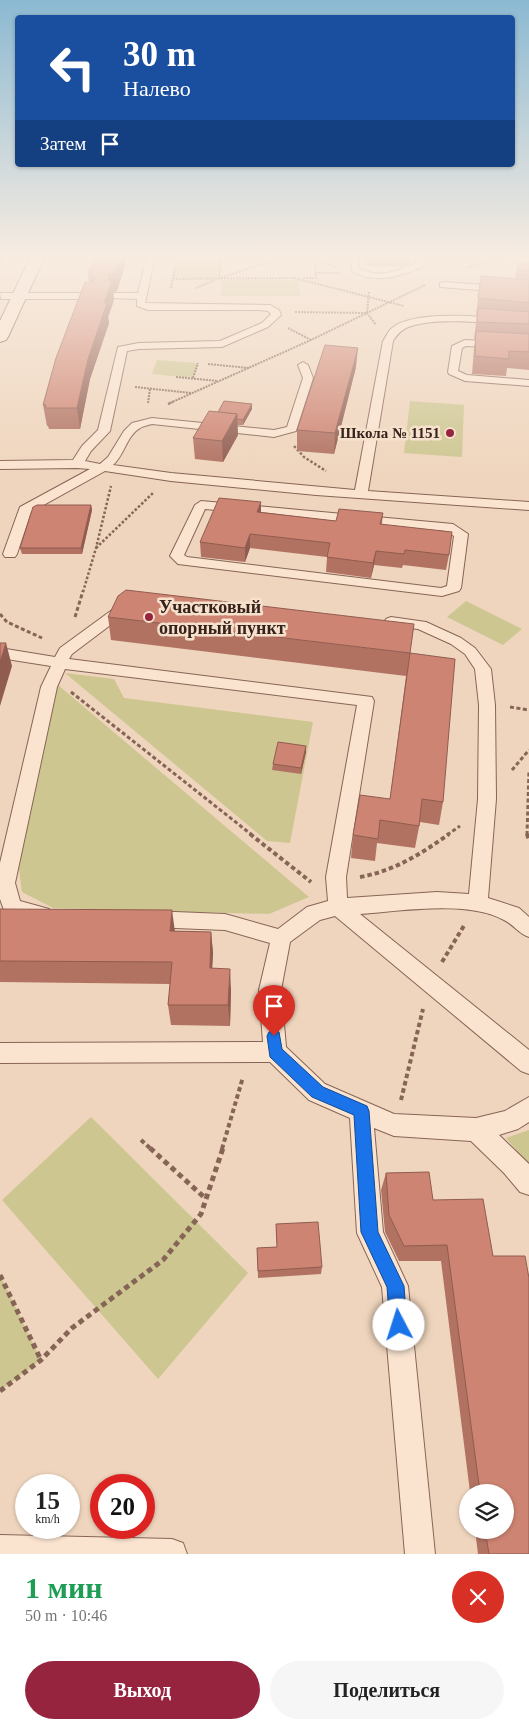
<!DOCTYPE html>
<html lang="ru">
<head>
<meta charset="utf-8">
<style>
	body { margin:0; font-family:"Times New Roman",serif; background:#f6f6f6; color:#222; height:100vh; display:flex; flex-direction:column; font-size:19px; white-space:nowrap }
	* { box-sizing:border-box; margin:0 }
	p { font-size:16px; color:#767676 }
	.icon { flex:none; width:28px; height:28px; fill:none; stroke:currentColor; stroke-width:2; stroke-linecap:round; stroke-linejoin:round }
	.map { position:relative; height:1554px; overflow:hidden }
	.details { display:flex; flex-direction:column; background:#fff; flex:1 }
	.details>* { flex:none }
	.top-card { position:absolute; left:15px; top:15px; width:500px; height:152px; border-radius:5px; box-shadow:0 1px 4px #0004; background:#1a4fa0; color:#fff; overflow:hidden }
	.controls { position:absolute; left:459px; top:1484px; display:grid; gap:10px }
	.controls a { display:grid; place-items:center; width:55px; height:55px; border-radius:50%; background:#fff; box-shadow:0 1px 4px #0004; font-size:25px }
	.speed { position:absolute; left:15px; top:1474px; display:flex; gap:10px; font-size:25px; font-weight:700; text-align:center }
	.speed>* { display:grid; place-content:center; width:65px; height:65px; border-radius:50%; background:#fff; box-shadow:0 1px 4px #0004; line-height:1 }
	.speed small { font-size:12px; font-weight:400 }
	.speed .limit { border:8px solid #d22; background:#fff; color:#111 }
	.pin { position:absolute; display:grid; place-items:center; width:42px; height:42px; color:#fff; margin:-51px -21px; border-radius:50% 50% 50% 0; rotate:-45deg; box-shadow:0 0 5px #0007 }
	.pin .icon { rotate:45deg }
	.me { position:absolute; width:55px; margin:-28px; rotate:355deg; stroke-linejoin:round; filter:drop-shadow(0 0 4px #0008) }
	.turn { display:flex; align-items:center; gap:18px; height:105px; padding:0 25px; font-size:22px }
	.turn .icon { width:65px; height:65px; stroke-width:2.5 }
	.turn b { display:block; font-size:35px; line-height:42px }
	.then { display:flex; align-items:center; height:48px; padding:0 25px; background:#0003; gap:10px; font-size:19px }
	.round { display:grid; place-items:center; flex:none; width:52px; height:52px; border-radius:26px; background:#f6f6f6 }
	.head { display:flex; align-items:center; justify-content:space-between; height:85px; padding:0 25px }
	h1 { font-size:30px; font-weight:600; line-height:38px; color:#1e9e55 }
	.action { display:flex; gap:10px; margin-top:auto; padding:10px 25px }
	.action a { flex:1; height:58px; border-radius:30px; background:#97243f; color:#fff; font-size:20px; font-weight:600; line-height:58px; text-align:center }
	.action a+a { background:#f6f6f6; color:#222 }
	.map>svg:first-child { display:block }
	.green { fill:#cdc691 }
	.lines { fill:none; stroke-linecap:round; stroke-linejoin:round }
	.service-casing { stroke:#876556; stroke-width:2 }
	.secondary-casing { stroke:#684739; stroke-width:2 }
	.path-far4 { stroke:#876556; stroke-width:2; stroke-dasharray:2 1; stroke-linecap:butt }
	.path-far3 { stroke:#876556; stroke-width:2.5; stroke-dasharray:2.5 2; stroke-linecap:butt }
	.path-far2 { stroke:#876556; stroke-width:3; stroke-dasharray:4 2.5; stroke-linecap:butt }
	.path-far1 { stroke:#876556; stroke-width:4; stroke-dasharray:4.5 3; stroke-linecap:butt }
	.path { stroke:#876556; stroke-width:5; stroke-dasharray:5.5 4; stroke-linecap:butt }
	.service { fill:#fae4d0; fill-rule:evenodd }
	.secondary { fill:#fae4d0; fill-rule:evenodd }
	.wall { fill:#b17262 }
	.shaded-wall { fill:#905c50 }
	.building { fill:#ce8472; stroke:#905c50 }
	.route { fill:#1a73e8; stroke:#114b97 }
	.poi-dot { fill:#97243f; stroke:#f6e1cd; stroke-width:2 }
	.labels { text-anchor:middle; stroke-width:5; stroke-linejoin:round; paint-order:stroke }
	.far-poi-label { font-size:15px; font-weight:bold; fill:#36221b; stroke:#f6e1cd; text-anchor:end }
	.poi-label { font-size:18px; font-weight:bold; fill:#36221b; stroke:#f6e1cd; text-anchor:start }
</style>
</head>
<body>
<div class="map">
<svg width="529" height="1554" viewBox="0 0 529 1554">
	<rect width="100%" height="100%" fill="#efd5bd"/>
	<!-- green -->
	<g class="green">
		<polygon points="176,261 220,261 219,279 173,279"/>
		<polygon points="222,280 299,280 300,296 221,296"/>
		<polygon points="157,360 198,363 193,378 152,374"/>
		<polygon points="410,401 464,405 462,457 404,453"/>
		<polygon points="466,601 522,629 503,645 447,617"/>
		<polygon points="65,673 114,679 124,698 313,722 290,843 267,841"/>
		<polygon points="58,685 309,897 269,914 53,908 22,892 18,861"/>
		<polygon points="91,1117 248,1273 158,1379 2,1200"/>
		<polygon points="529,1130 529,1165 506,1138"/>
		<polygon points="0,1275 41,1360 0,1391"/>
	</g>
	<g class="lines">
		<defs>
			<g id="service">
				<path d="M 147,256 L 155,256 L 145,303 L 270,305 L 279,310 L 281,315 L 268,327 L 222,347 L 139,349 L 127,351 L 110,431 L 91,451 L 85,461 L 100,464 L 108,457 L 124,431 L 132,423 L 152,418 L 274,430 L 287,427 L 303,378 L 298,365 L 303,362 L 308,365 L 313,378 L 296,431 L 274,437 L 152,424 C 148,425 143,426 140,428 C 127,435 124,456 113,465 L 171,473 L 355,490 L 383,341 C 386,337 388,331 392,328 C 417,308 497,318 529,321 L 529,327 C 498,324 434,315 406,328 C 400,331 397,335 393,341 L 368,491 L 529,502 L 529,510 L 316,495 L 171,481 L 105,471 L 31,512 L 17,554 L 15,557 L 5,557 L 3,554 L 20,507 L 90,469 L 77,468 L 0,469 L 0,461 L 73,460 L 82,446 L 98,430 L 118,347 L 139,343 L 220,341 L 262,323 L 271,314 L 268,311 L 259,310 L 148,310 L 137,306 L 137,299 L 112,298 L 112,294 L 115,293 L 138,293 Z"/>
				<path d="M 351,256 L 359,256 L 359,268 C 378,279 398,271 416,263 L 420,256 L 428,256 L 423,267 C 399,276 375,285 352,271 Z"/>
				<polygon points="443,282 529,288 529,294 440,287 440,283"/>
				<polygon points="0,293 92,293 97,296 92,299 1,299"/>
				<polygon points="465,340 529,343 529,349 466,346 462,348 458,371 467,375 529,380 529,386 465,381 449,374 448,372 452,346"/>
				<path d="M 201,501 L 453,524 L 468,534 L 461,588 L 459,591 L 442,596 L 178,564 L 170,556 L 195,505 ZM 205,509 L 445,531 L 454,536 L 447,586 L 441,588 L 187,557 L 184,555 Z"/>
				<path d="M 128,601 L 133,602 L 135,605 L 133,608 L 72,654 L 69,659 L 372,697 L 374,701 L 346,877 L 347,898 L 437,892 L 469,894 L 478,799 L 479,705 L 475,669 L 465,654 L 451,644 L 418,629 L 386,625 L 384,622 L 386,619 L 391,617 L 426,622 L 461,638 L 475,648 L 491,669 L 495,705 L 496,799 L 488,898 L 519,908 L 529,917 L 529,937 C 519,934 514,925 504,920 C 467,900 402,911 360,914 L 529,1050 L 529,1074 L 521,1071 L 335,916 L 320,920 L 290,942 L 281,990 L 286,1047 L 325,1084 L 394,1114 L 476,1118 L 505,1111 L 529,1097 L 529,1122 L 518,1129 L 499,1135 L 529,1164 L 529,1195 L 520,1192 L 504,1173 L 471,1141 L 394,1136 L 374,1128 L 383,1232 L 408,1286 L 435,1554 L 405,1554 L 382,1287 L 357,1233 L 350,1118 L 309,1100 L 270,1062 L 0,1063 L 0,1043 L 263,1042 L 259,990 L 270,943 L 225,930 L 150,927 L 143,925 L 140,919 L 143,913 L 150,911 L 225,914 L 278,929 L 307,907 L 328,901 L 326,877 L 357,705 L 65,669 L 57,687 L 15,883 L 20,901 L 49,909 L 52,915 L 49,921 L 42,923 L 5,913 L 0,899 L 0,863 L 41,687 L 51,666 L 0,658 L 0,648 L 55,657 L 60,648 L 123,602 Z"/>
				<polygon points="0,1535 172,1539 183,1543 187,1554 0,1554"/>
			</g>
			<polygon id="secondary" points="31,256 45,256 8,337 6,340 0,342 0,321"/>
		</defs>
		<!-- service casing -->
		<use href="#service" class="service-casing"/>
		<!-- secondary casing -->
		<use href="#secondary" class="secondary-casing"/>
		<!-- path-far4 -->
		<g class="path-far4">
			<polyline points="468,256 471,267"/>
			<polyline points="313,257 337,268"/>
			<polyline points="176,261 201,256"/>
			<polyline points="0,264 4,256"/>
			<polyline points="468,268 501,256"/>
			<polyline points="315,273 340,273"/>
			<polyline points="221,278 284,256"/>
			<polyline points="294,278 404,306"/>
			<polyline points="303,278 316,278 315,256"/>
			<polyline points="173,279 295,278"/>
			<polyline points="219,279 221,256"/>
			<polyline points="171,288 177,256"/>
			<polyline points="196,288 215,280"/>
			<polyline points="369,292 367,313 376,325"/>
			<polyline points="295,312 366,313"/>
			<polyline points="288,328 311,340"/>
			<polyline points="208,364 249,368"/>
			<polyline points="176,377 218,381"/>
			<polyline points="193,378 198,363"/>
			<polyline points="135,387 191,393"/>
			<polyline points="148,403 150,389"/>
			<polyline points="170,403 311,340 425,285"/>
		</g>
		<!-- path-far3 -->
		<g class="path-far3">
			<polyline points="168,404 173,402"/>
			<polyline points="294,446 304,457 326,471"/>
			<polyline points="96,548 153,493"/>
			<polyline points="83,592 96,548 111,486"/>
		</g>
		<!-- path-far2 -->
		<g class="path-far2">
			<polyline points="0,614 7,622 42,638"/>
			<polyline points="75,617 83,591"/>
			<polyline points="71,692 252,835"/>
			<polyline points="510,707 529,710"/>
			<polyline points="512,770 529,750"/>
			<polyline points="447,835 460,826"/>
			<polyline points="527,835 529,770"/>
		</g>
		<!-- path-far1 -->
		<g class="path-far1">
			<polyline points="250,834 311,882"/>
			<polyline points="527,834 529,840"/>
			<path d="M 360,877 C 394,871 421,854 449,834"/>
			<polyline points="442,962 465,924"/>
			<polyline points="401,1100 423,1009"/>
			<polyline points="141,1140 151,1149"/>
			<polyline points="222,1149 243,1077"/>
		</g>
		<!-- path -->
		<g class="path">
			<polyline points="150,1148 205,1198"/>
			<polyline points="0,1275 41,1360"/>
			<polyline points="0,1391 41,1360 72,1328 163,1260 201,1214 223,1148"/>
		</g>
		<!-- service -->
		<use href="#service" class="service"/>
		<!-- secondary -->
		<use href="#secondary" class="secondary"/>
	</g>
	<!-- wall -->
	<g class="wall">
		<polygon points="95,256 128,256 117,291 113,292 114,300 108,317 109,323 90,379 80,429 49,429 48,426 47,426 43,405 89,282 88,273"/>
		<polygon points="365,256 410,256 409,264 404,266 367,266"/>
		<polygon points="518,262 529,262 529,370 507,368 506,376 472,374 474,348 475,339 474,339 477,315 476,315 481,276 515,279"/>
		<polygon points="356,367 334,454 297,451 297,430"/>
		<polygon points="252,409 243,425 237,425 238,435 223,462 195,459 193,438 218,412"/>
		<polygon points="91,505 92,510 82,554 22,554 20,548"/>
		<polygon points="261,512 336,521 383,513 382,524 449,555 446,570 403,565 402,568 374,565 371,578 326,572 327,557 250,548 245,562 201,557 200,542"/>
		<polygon points="108,617 410,653 443,802 439,825 420,822 415,848 377,843 375,861 351,858 353,835 390,799 406,676 111,640"/>
		<polygon points="306,746 306,752 301,774 272,770 273,764"/>
		<polygon points="0,909 174,931 211,932 213,953 212,968 231,990 230,1026 171,1025 168,1005 170,984 0,982"/>
		<polygon points="386,1173 433,1200 493,1256 529,1554 478,1554 475,1530 505,1530 505,1492 470,1492 441,1261 399,1261 385,1232 381,1190"/>
		<polygon points="276,1224 322,1267 321,1274 258,1278 257,1248 277,1247"/>
	</g>
	<!-- shaded-wall -->
	<g class="shaded-wall">
		<polygon points="120,256 128,256 117,291 113,292 114,300 108,317 109,323 90,379 80,429 77,408 88,359 104,303 108,274"/>
		<polygon points="405,256 410,256 409,264 404,266"/>
		<polygon points="358,348 356,367 334,454 335,433"/>
		<polygon points="252,404 252,409 243,425 243,420"/>
		<polygon points="237,414 238,435 223,462 222,441"/>
		<polygon points="261,502 261,516 257,512"/>
		<polygon points="91,505 92,510 82,554 81,548"/>
		<polygon points="250,534 250,548 245,562 245,548"/>
		<polygon points="376,551 374,565 371,578 373,563"/>
		<polygon points="6,643 12,666 0,706 0,662"/>
		<polygon points="306,746 306,752 301,774 301,768"/>
		<polygon points="172,910 175,932 170,931"/>
		<polygon points="211,932 213,953 211,990 210,968"/>
		<polygon points="230,969 231,990 230,1026 228,1005"/>
	</g>
	<!-- building -->
	<g class="building">
		<polygon points="95,256 120,256 115,273 108,274 109,281 112,281 104,303 107,303 88,359 77,408 45,408 46,405 43,405 56,358 85,282 91,282 97,278 88,273"/>
		<polygon points="518,262 529,262 529,271 519,270"/>
		<polygon points="481,276 529,280 529,303 478,298"/>
		<polygon points="478,308 529,312 529,324 477,322"/>
		<polygon points="476,331 529,334 529,352 509,351 509,359 475,356"/>
		<polygon points="325,345 358,348 335,433 297,430"/>
		<polygon points="224,401 252,404 243,420 237,419 237,414 218,412"/>
		<polygon points="209,411 237,414 222,441 193,438"/>
		<polygon points="219,498 261,502 257,512 336,521 339,509 383,513 380,524 452,532 449,555 405,550 404,554 376,551 373,563 327,557 330,543 250,534 245,548 200,542"/>
		<polygon points="37,505 91,505 81,548 20,548 33,507"/>
		<polygon points="126,590 414,624 410,653 108,617 118,596"/>
		<polygon points="0,643 6,643 0,662"/>
		<polygon points="410,653 455,659 443,802 422,799 419,826 380,820 378,839 353,835 360,795 390,799"/>
		<polygon points="278,742 306,746 301,768 273,764"/>
		<polygon points="0,909 172,910 170,931 211,932 210,968 230,969 228,1005 168,1005 172,962 0,961"/>
		<polygon points="429,1172 433,1200 483,1199 493,1256 525,1256 529,1278 529,1554 489,1554 485,1530 505,1530 505,1492 480,1492 447,1245 404,1246 389,1215 386,1173"/>
		<polygon points="318,1222 322,1267 258,1271 257,1248 277,1247 276,1224"/>
	</g>
	<!-- sky -->
	<linearGradient id="sky" x2="0" y2="1"><stop stop-color="#8bb9d2"/><stop offset="0.54" stop-color="#f8ece1"/><stop offset="1" stop-color="#f8ece1" stop-opacity="0"/></linearGradient>
	<rect width="529" height="474" fill="url(#sky)"/>
	<!-- route -->
	<polygon class="route" points="274,1030 279,1032 282,1049 323,1087 367,1106 369,1111 378,1232 404,1286 407,1325 405,1331 399,1333 392,1331 390,1325 387,1287 361,1232 354,1115 312,1097 270,1057 267,1036 269,1032"/>
	<!-- markers -->
	<g class="poi-dot">
		<circle cx="450" cy="433" r="5"/>
		<circle cx="149" cy="617" r="5"/>
	</g>
	<g class="labels">
		<!-- far-poi labels -->
		<g class="far-poi-label">
			<text x="440" y="438">Школа № 1151</text>
		</g>
		<!-- poi labels -->
		<g class="poi-label">
			<text x="159" y="613">Участковый<tspan x="159" dy="21">опорный пункт</tspan></text>
		</g>
	</g>
</svg>
<div class="controls">
<a><svg class="icon" aria-label="layers" viewBox="0 0 24 24"><path d="M12 4l9 5-9 5-9-5zM3 14l9 5 9-5"/></svg></a>
</div>
<div class="speed"><div>15<small>km/h</small></div><div class="limit">20</div></div>
<div class="pin" style="left:274px;top:1036px;background:#d93025"><svg class="icon" aria-label="arrive" viewBox="0 0 24 24"><path d="M6 21V4h12l-3 4 3 4H6"/></svg></div>
<svg class="me" style="left:399px;top:1325px" viewBox="-20 -20 40 40"><circle r="19" fill="#fff"/><path d="M0-13L10 11 0 6-10 11z" fill="#1a73e8"/></svg>
<div class="top-card">
<div class="turn"><svg class="icon" aria-label="left" viewBox="0 0 24 24"><path d="M17 20v-9H6M10 6l-5 5 5 5"/></svg><div><b>30 m</b>Налево</div></div>
<div class="then">Затем<svg class="icon" aria-label="arrive" viewBox="0 0 24 24"><path d="M6 21V4h12l-3 4 3 4H6"/></svg></div>
</div>
</div>
<section class="details">
<div class="head"><div><h1>1 мин</h1><p>50 m · 10:46</p></div><a class="round" style="background:#d93025;color:#fff"><svg class="icon" aria-label="close" viewBox="0 0 24 24"><path d="M6 6l12 12M18 6L6 18"/></svg></a></div>
<div class="action"><a>Выход</a><a>Поделиться</a></div>
</section>
</body>
</html>
